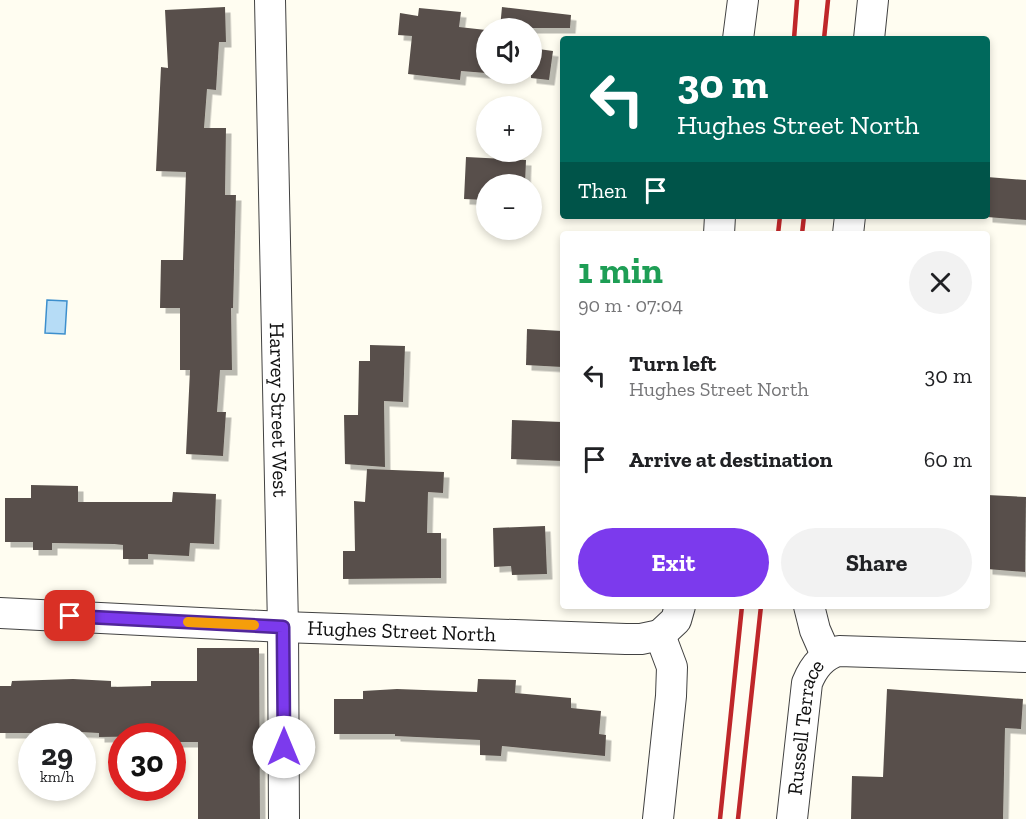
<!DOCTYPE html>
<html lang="en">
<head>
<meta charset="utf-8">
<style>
	body { margin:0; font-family:"Zilla Slab",serif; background:#f2f2f2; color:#202124; height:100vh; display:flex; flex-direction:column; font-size:22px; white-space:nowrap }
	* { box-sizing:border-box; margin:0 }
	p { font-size:20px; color:#757577 }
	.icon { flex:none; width:33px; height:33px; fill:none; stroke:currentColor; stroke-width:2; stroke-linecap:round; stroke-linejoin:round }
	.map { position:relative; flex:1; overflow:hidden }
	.sheet { position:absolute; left:560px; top:231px; width:430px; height:378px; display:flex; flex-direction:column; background:#fff; border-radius:6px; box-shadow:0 3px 9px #0003 }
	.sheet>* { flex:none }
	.banner { position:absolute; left:560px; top:36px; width:430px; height:183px; border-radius:6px; box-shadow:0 3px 9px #0003; background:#00695c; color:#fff; overflow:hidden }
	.controls { position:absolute; left:476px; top:18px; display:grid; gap:12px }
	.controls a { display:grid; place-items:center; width:66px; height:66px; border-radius:50%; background:#fff; box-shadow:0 3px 9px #0003; font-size:30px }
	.speed { position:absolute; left:18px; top:723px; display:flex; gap:12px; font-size:30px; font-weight:700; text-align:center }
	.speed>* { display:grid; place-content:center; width:78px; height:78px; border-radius:50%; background:#fff; box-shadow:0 3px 9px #0003; line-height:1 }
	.speed small { font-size:15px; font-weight:400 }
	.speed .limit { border:9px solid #d22; background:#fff; color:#111 }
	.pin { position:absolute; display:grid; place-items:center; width:51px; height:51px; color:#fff; margin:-26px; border-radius:12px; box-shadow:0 3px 9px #0006 }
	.me { position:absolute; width:66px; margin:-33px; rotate:0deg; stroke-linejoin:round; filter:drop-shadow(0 0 4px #0008) }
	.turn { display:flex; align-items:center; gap:21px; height:126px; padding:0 18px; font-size:27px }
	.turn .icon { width:78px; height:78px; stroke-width:2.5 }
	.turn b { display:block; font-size:42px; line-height:51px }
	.then { display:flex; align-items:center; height:57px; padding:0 18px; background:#0003; gap:12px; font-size:22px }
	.round { display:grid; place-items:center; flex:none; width:63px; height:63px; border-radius:32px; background:#f2f2f2 }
	.overview { display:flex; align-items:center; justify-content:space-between; height:102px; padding:0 18px }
	h1 { font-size:36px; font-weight:800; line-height:45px; color:#1e9e55 }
	.cta { display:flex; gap:12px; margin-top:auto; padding:12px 18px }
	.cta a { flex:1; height:69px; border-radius:36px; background:#7c3aed; color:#fff; font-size:24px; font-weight:800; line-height:69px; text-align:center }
	.cta a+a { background:#f2f2f2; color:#202124 }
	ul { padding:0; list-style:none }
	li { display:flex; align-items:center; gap:18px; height:84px; padding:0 18px }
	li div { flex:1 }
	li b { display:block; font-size:22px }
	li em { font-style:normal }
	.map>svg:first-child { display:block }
	.water { fill:#b6dcf6; stroke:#3d8fcd; stroke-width:1.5 }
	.building { fill:#58504b; filter:url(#shadow) }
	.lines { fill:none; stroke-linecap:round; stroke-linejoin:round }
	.minor-casing { stroke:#424242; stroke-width:32 }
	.minor { stroke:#fff; stroke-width:30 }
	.rail { stroke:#bf272a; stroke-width:4.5 }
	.route-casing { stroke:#51269a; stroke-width:15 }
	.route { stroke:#7c3aed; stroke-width:10 }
	.slow { stroke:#f59e0b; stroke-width:10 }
	.labels { text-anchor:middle; stroke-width:6; stroke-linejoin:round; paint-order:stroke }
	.street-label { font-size:21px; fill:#0f0f0f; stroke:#fff }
</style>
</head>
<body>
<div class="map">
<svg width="1026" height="819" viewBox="0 0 1026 819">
	<defs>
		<filter id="shadow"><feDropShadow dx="5.5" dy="5.5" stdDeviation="0" flood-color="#0004"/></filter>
	</defs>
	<rect width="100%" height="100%" fill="#fffdf1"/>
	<!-- water -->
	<polygon class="water" points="47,300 67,301 65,334 45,333"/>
	<!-- building -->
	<g class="building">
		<polygon points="225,7 226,42 219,42 216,90 207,89 204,128 226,128 225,195 236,195 233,308 231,308 232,370 220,370 217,412 226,412 223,456 186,454 190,370 180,370 180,308 160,308 161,260 183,260 186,172 156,171 161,67 168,68 165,10"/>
		<polygon points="502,7 571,15 570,28 500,28"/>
		<polygon points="419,8 461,12 459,27 486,30 486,73 461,71 460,80 408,74 412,36 398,35 400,13 418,16"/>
		<polygon points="531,48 553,51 549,80 531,78"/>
		<polygon points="466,157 526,160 525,184 486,184 486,200 464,199"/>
		<polygon points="987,177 1026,180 1026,220 987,217"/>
		<polygon points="527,329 562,331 562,367 526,365"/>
		<polygon points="370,345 405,346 403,402 384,401 385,467 345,464 344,415 358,415 359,361 370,361"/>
		<polygon points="512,420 562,422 562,461 511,459"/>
		<polygon points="367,469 444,472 443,493 428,492 427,533 441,533 441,578 343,579 343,551 355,551 354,501 365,502"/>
		<polygon points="31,485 78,486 78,502 172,502 173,492 216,494 214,544 190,543 189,556 148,554 148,559 123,559 123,545 114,544 52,543 52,550 33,550 33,542 5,542 5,498 31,498"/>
		<polygon points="987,495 1026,497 1025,572 987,569"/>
		<polygon points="545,526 547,574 512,575 511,566 494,567 493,528"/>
		<polygon points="197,648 259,648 260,819 198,819 198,742 172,742 172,736 99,737 99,733 41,730 41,733 0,733 0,686 11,686 12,681 73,679 111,681 111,687 151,686 151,681 197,681"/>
		<polygon points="478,679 516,680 515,693 571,698 571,708 601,711 599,734 606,735 605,756 502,746 501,756 480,755 480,740 395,736 395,734 334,734 334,699 363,699 363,691 397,689 477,692"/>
		<polygon points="887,689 1023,699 1021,729 1005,728 1003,819 851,819 852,776 883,777"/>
	</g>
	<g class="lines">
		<defs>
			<g id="minor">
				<path id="s1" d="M 270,0 L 283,627 L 284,819"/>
				<polyline points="738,39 743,0"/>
				<polyline points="869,39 873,0"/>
				<polyline points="719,234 720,216"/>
				<polyline points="848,234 850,216"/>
				<polyline points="809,606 815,630 826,655"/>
				<path id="s2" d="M 0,613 L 283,627 L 626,639 L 641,639 L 660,635"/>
				<polyline points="660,635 676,620 680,606"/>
				<polyline points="658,819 671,696 672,667 660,635"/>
				<path id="s3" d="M 792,819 L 807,683 C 813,668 822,655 839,651 L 1026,657"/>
			</g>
		</defs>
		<!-- minor casing -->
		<use href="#minor" class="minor-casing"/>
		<!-- minor -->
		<use href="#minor" class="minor"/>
		<!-- rail -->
		<g class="rail">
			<polyline points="794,39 797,0"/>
			<polyline points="824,39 828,0"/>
			<polyline points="778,234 780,216"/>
			<polyline points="802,234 804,216"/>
			<polyline points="720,819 742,606"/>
			<polyline points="738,819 761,606"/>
		</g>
	</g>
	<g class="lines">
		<defs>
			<polyline id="route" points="70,616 283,627 284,747"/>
		</defs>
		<!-- route casing -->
		<use href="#route" class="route-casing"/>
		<!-- route -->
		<use href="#route" class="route"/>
		<!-- slow -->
		<polyline class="slow" points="188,622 254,625"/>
	</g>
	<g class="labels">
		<!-- street labels -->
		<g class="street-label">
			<text dy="7" stroke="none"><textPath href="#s1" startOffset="410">Harvey Street West</textPath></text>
			<text dy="7" stroke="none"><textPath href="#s2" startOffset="402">Hughes Street North</textPath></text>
			<text dy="7" stroke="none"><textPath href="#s3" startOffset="93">Russell Terrace</textPath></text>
		</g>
	</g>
</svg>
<div class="controls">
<a><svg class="icon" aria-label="sound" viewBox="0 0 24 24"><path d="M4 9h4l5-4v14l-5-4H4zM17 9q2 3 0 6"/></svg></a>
<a>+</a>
<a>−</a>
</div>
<div class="speed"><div>29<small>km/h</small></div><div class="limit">30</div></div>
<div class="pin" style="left:70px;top:616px;background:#d93025"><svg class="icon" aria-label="arrive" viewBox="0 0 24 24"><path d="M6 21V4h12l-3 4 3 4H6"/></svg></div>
<svg class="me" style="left:284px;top:747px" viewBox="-20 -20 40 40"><circle r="19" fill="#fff"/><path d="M0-13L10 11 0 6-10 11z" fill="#7c3aed"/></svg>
<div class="banner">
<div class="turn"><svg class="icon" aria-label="left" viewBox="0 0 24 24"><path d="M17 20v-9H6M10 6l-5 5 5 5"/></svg><div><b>30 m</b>Hughes Street North</div></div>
<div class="then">Then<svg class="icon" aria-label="arrive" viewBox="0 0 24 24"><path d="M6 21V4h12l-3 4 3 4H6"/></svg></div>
</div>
<section class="sheet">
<div class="overview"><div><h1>1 min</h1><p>90 m · 07:04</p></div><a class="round"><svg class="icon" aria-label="close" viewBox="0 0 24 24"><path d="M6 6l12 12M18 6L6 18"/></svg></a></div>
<ul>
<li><svg class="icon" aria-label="left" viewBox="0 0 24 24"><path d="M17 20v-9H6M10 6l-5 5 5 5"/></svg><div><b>Turn left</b><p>Hughes Street North</p></div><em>30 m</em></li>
<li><svg class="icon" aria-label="arrive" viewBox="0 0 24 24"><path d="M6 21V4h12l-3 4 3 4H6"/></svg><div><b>Arrive at destination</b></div><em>60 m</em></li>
</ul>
<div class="cta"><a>Exit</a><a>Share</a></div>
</section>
</div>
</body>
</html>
